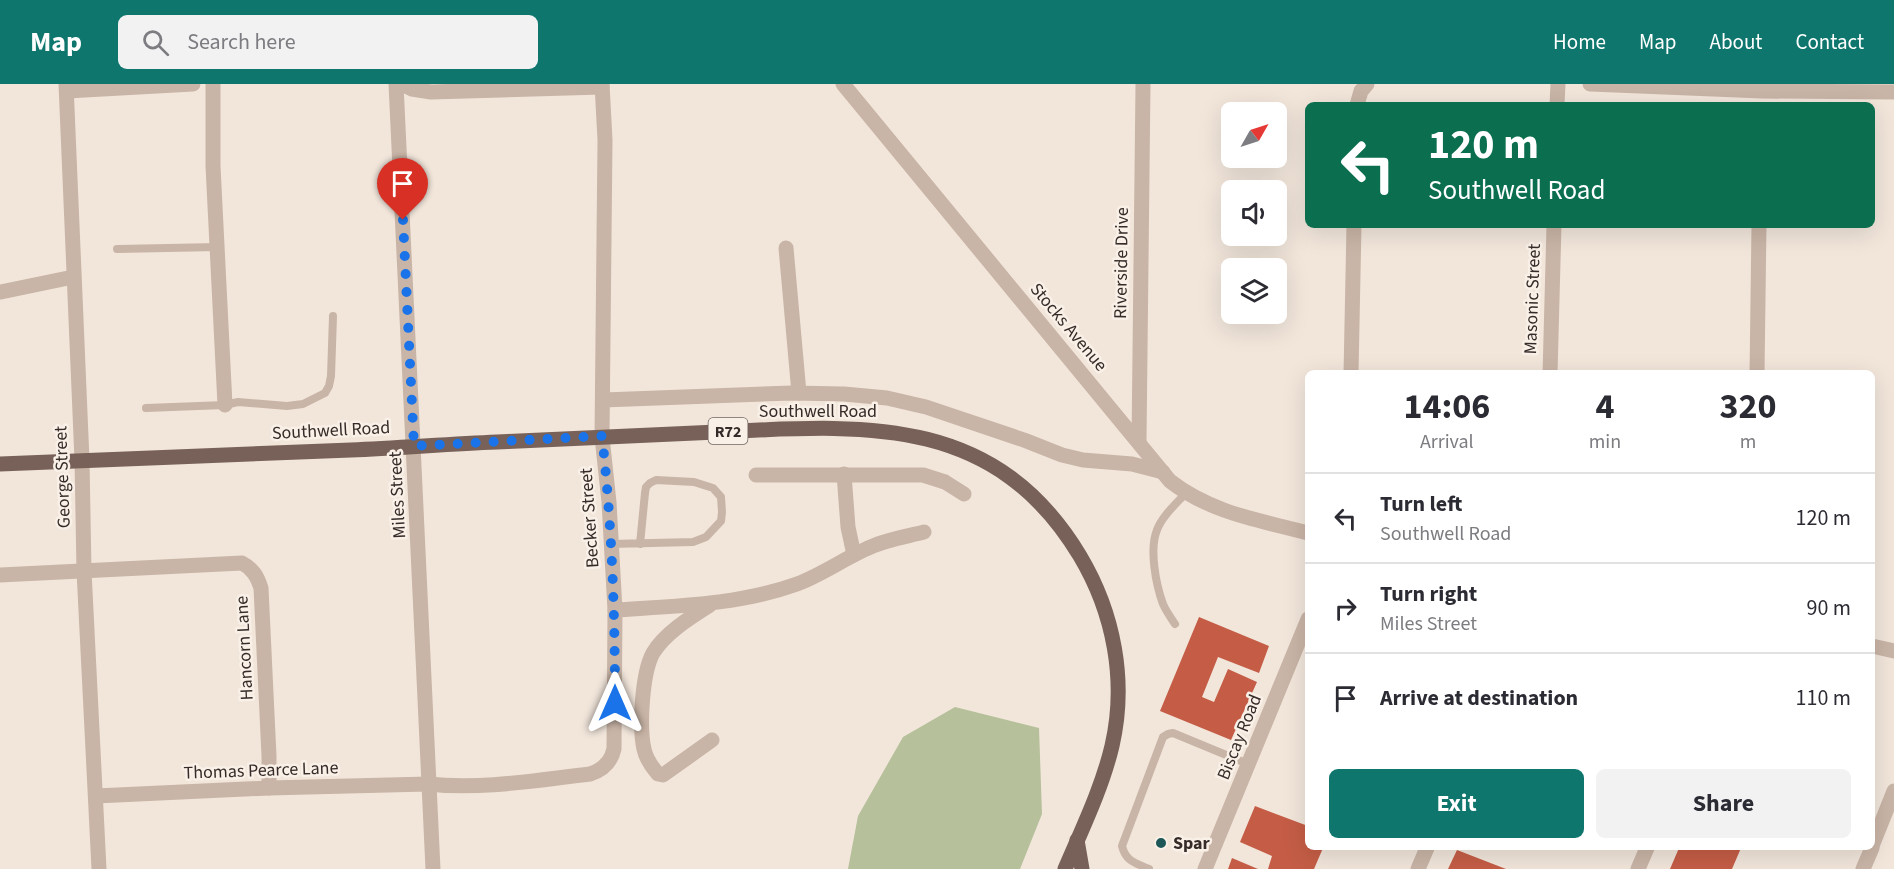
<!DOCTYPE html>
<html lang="en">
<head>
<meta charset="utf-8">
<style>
	body { margin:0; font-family:"Source Sans 3",sans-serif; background:#f2f2f3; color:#2b2b33; height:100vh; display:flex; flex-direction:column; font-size:22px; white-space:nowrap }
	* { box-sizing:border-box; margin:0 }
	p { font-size:20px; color:#7c7c81 }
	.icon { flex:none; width:33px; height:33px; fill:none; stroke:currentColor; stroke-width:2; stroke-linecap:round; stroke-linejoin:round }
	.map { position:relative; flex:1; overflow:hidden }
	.drawer { position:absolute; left:1305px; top:286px; width:570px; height:480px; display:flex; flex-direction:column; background:#fff; border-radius:9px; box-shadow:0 6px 24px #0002 }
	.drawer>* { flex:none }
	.top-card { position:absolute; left:1305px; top:18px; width:570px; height:126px; border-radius:9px; box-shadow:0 6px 24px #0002; background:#0b6e4f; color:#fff; overflow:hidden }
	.needle { width:39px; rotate:51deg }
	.buttons { position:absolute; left:1221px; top:18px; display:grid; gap:12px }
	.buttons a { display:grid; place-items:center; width:66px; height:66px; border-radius:9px; background:#fff; box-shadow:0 6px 24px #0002; font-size:30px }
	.pin { position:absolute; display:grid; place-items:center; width:51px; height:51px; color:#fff; margin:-62px -26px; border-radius:50% 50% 50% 0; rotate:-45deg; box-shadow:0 0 6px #0007 }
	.pin .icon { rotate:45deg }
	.me { position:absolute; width:66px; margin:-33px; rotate:0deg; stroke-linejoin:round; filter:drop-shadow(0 0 4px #0008) }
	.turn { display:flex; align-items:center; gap:21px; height:126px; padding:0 24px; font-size:27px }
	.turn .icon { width:78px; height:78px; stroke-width:2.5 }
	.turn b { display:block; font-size:42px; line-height:51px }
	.eta { display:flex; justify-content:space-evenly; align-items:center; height:102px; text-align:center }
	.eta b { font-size:36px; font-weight:700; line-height:42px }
	.cta { display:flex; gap:12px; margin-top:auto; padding:12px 24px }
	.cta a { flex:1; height:69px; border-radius:9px; background:#0f766e; color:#fff; font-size:24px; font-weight:700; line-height:69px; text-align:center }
	.cta a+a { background:#f2f2f3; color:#2b2b33 }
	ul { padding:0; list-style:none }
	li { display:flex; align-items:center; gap:18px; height:90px; padding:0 24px; border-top:2px solid #e1e1e2 }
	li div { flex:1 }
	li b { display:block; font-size:22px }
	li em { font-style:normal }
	header { display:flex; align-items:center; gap:36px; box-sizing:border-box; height:84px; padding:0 30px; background:#0f766e; color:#fff }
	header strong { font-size:28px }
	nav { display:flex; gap:33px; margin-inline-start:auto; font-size:21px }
	.search { width:420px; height:54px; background:#f2f2f3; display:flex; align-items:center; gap:15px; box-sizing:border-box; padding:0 21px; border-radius:9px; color:#7c7c81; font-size:22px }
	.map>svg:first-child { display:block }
	.green { fill:#b6c09b }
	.building { fill:#c55d46 }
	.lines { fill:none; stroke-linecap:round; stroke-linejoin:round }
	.service { stroke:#c9b5a7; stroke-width:8 }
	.minor { stroke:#c9b5a7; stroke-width:15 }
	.primary { stroke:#786159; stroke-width:15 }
	.route { stroke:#1a73e8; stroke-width:10; stroke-dasharray:0 18 }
	.poi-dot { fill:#1d5757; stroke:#f9f0e7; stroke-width:2 }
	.labels { text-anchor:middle; stroke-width:5; stroke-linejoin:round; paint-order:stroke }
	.shield { fill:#f9f0e7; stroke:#706661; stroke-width:1.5 }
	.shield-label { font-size:16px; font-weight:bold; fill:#362b28 }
	.street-label { font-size:18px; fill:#362b28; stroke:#f9f0e7 }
	.poi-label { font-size:18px; font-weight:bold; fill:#362b28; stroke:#f9f0e7; text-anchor:start }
</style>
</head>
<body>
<header>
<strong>Map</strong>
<div class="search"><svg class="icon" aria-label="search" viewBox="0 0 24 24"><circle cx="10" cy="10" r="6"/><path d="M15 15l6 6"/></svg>Search here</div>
<nav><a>Home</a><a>Map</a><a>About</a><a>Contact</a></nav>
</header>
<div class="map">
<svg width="1894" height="785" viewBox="0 0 1894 785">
	<rect width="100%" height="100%" fill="#f2e6db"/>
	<!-- green -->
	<polygon class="green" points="955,623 1039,644 1042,730 1020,785 848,785 858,732 903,653"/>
	<!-- building -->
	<g class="building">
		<polygon points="1199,533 1269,562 1259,589 1218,573 1202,613 1214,618 1228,585 1257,598 1231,656 1160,627"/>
		<polygon points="1255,722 1308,742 1308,764 1323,764 1314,785 1268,785 1272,772 1240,758"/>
		<polygon points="1679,764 1741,764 1732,785 1670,785"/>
		<polygon points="1457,766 1506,785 1448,785"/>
		<polygon points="1232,774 1258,785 1228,785"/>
	</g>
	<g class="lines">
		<!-- service -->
		<g class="service">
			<polyline points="117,165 218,163"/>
			<polyline points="146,324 225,321 238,318 287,322 303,320 325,309 329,302 331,292 333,232"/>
			<polyline points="611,460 693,458 706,453 721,437 722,428 721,413 713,404 694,398 656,396 650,399 646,403 645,409 640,460"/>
			<path d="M 1175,540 C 1171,534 1166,527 1163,520 C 1156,501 1149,465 1157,446 C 1162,432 1176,420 1186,409"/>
			<path d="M 1149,785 C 1136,779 1126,778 1122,762 L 1163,653 L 1168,650 L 1173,649 L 1248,680"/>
		</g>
		<!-- minor -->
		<g class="minor">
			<polyline points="66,0 82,376 84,487 99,785"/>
			<polyline points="213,0 213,82 225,321"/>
			<polyline points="396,0 433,785"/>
			<polyline points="402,0 412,5 431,8 602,3"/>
			<path d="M 843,0 L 1170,397 C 1211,429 1259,436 1308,449"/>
			<polyline points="1590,0 1762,7 1894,8"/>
			<polyline points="67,7 193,0"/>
			<polyline points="1357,21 1361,7 1367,0"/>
			<polyline points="1557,21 1558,0"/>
			<polyline points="786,164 799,309"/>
			<polyline points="1,208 73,193"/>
			<polyline points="1351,290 1354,141"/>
			<polyline points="1550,290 1554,141"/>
			<polyline points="1757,290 1759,141"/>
			<polyline points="603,316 792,309 844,310 887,314 926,323 1024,356 1062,371 1083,376 1132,380 1163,388"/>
			<polyline points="1139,358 1143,0"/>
			<polyline points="844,390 848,443 854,471"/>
			<polyline points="756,391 923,391 945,398 964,410"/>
			<path d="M 0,491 L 242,479 C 253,485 257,492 261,504 L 269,672 L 269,704"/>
			<path d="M 710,521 C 691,533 665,549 653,569 C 642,589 639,643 644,665 C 646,675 651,682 658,690 L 663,691 L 712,656"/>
			<path d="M 615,526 C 675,522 739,521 797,500 C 821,491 842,476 866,465 C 884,456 904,453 924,448"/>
			<polyline points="1872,562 1894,567"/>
			<path d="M 96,712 L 269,704 L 428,700 C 482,706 537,696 590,690 C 603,686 611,678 614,665 L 615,526 L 609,418 L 602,353 L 605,56 L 602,0"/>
			<polyline points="1872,762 1894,707"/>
			<polyline points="1205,785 1308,535"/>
			<polyline points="1418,785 1427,764"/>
			<polyline points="1638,785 1647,764"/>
			<polyline points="1863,785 1872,764"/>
		</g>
		<!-- primary -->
		<g class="primary">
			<path d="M 0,380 C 117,375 234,371 351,366 C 400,364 448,360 497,358 C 570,354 643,351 717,348 C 862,341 994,329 1080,472 C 1114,529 1127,597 1112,662 C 1102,704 1082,745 1065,785"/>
			<polyline points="1077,756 1082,785"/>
		</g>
	</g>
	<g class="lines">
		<!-- route -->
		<path class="route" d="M 403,136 L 414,362 L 602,352 C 612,442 615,529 615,619"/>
	</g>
	<!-- markers -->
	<circle class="poi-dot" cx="1161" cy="759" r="6"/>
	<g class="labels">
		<!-- shield labels -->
		<rect class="shield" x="708.5" y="334" width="39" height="26" rx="4.5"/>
		<g class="shield-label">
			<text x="728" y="353">R72</text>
		</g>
		<!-- street labels -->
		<g class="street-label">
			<text transform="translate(1121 179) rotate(-89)" y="6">Riverside Drive</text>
			<text transform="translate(1532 215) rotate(-88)" y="6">Masonic Street</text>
			<text transform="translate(1069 243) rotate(50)" y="6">Stocks Avenue</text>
			<text x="818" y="333">Southwell Road</text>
			<text transform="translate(331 346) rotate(-3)" y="6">Southwell Road</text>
			<text transform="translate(62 393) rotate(-92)" y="6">George Street</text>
			<text transform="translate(397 411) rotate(-93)" y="6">Miles Street</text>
			<text transform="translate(589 434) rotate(-94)" y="6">Becker Street</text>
			<text transform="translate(244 564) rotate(-93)" y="6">Hancorn Lane</text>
			<text transform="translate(1239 653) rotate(-68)" y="6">Biscay Road</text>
			<text transform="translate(261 686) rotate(-2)" y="6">Thomas Pearce Lane</text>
		</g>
		<!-- poi labels -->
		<g class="poi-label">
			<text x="1173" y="765">Spar</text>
		</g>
	</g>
</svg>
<div class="buttons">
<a><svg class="needle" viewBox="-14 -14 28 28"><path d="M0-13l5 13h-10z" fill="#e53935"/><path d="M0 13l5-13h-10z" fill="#7c7c81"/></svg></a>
<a><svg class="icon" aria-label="sound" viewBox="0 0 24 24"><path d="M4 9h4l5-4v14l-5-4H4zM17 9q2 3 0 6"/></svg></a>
<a><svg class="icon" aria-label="layers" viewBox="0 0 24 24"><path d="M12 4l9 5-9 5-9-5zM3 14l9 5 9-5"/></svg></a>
</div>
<div class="pin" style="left:403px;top:136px;background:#d93025"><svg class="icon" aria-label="arrive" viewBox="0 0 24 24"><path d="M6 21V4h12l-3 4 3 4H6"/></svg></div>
<svg class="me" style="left:615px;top:619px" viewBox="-20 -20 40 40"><path d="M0-17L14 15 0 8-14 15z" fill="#1a73e8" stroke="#fff" stroke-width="4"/></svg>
<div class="top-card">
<div class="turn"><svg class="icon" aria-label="left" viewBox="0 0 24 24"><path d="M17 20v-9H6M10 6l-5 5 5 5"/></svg><div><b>120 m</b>Southwell Road</div></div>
</div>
<section class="drawer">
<div class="eta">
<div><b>14:06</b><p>Arrival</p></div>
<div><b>4</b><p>min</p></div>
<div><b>320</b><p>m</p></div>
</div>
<ul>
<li><svg class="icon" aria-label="left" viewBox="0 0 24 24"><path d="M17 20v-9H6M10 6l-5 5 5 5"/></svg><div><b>Turn left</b><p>Southwell Road</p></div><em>120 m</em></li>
<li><svg class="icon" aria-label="right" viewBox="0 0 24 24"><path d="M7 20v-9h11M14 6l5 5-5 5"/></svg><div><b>Turn right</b><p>Miles Street</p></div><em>90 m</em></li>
<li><svg class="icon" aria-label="arrive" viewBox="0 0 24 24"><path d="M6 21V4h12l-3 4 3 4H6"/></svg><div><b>Arrive at destination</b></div><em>110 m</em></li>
</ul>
<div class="cta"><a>Exit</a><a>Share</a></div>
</section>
</div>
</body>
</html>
